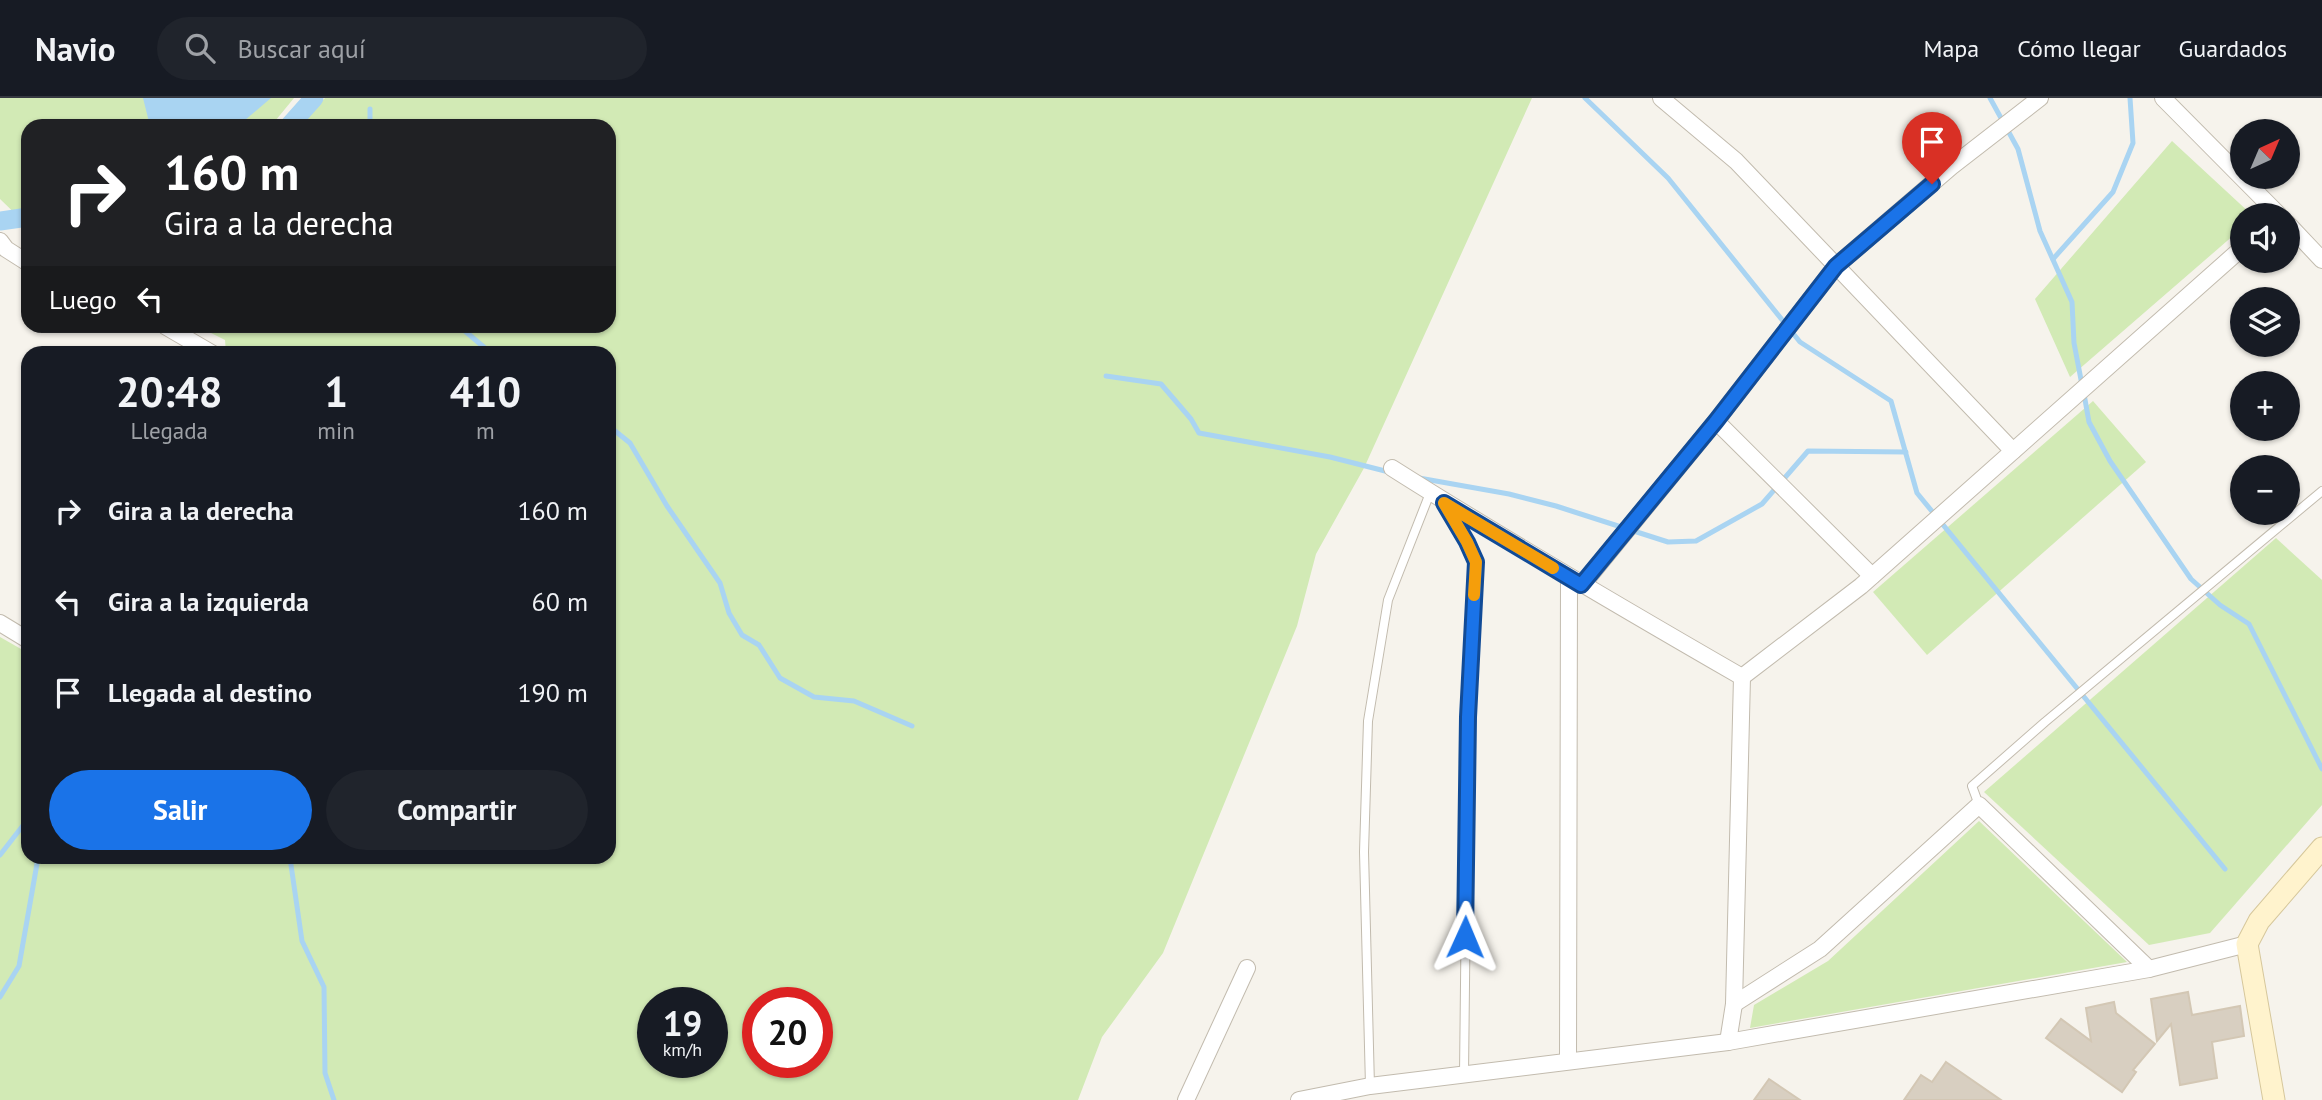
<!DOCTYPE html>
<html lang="es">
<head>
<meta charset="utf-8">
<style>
	body { margin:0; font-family:"PT Sans",sans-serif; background:#20242c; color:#f1f3f6; height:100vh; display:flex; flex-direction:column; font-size:26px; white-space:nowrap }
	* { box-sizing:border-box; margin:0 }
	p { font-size:23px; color:#9ea1a6 }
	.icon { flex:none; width:38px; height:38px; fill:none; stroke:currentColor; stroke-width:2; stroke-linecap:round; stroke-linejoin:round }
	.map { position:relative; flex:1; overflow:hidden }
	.details { position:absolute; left:21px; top:248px; width:595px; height:518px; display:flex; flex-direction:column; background:#171b24; border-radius:21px; box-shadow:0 2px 5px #0004 }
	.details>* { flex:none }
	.banner { position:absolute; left:21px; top:21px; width:595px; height:214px; border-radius:21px; box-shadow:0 2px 5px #0004; background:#202124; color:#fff; overflow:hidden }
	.needle { width:46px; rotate:44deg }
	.buttons { position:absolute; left:2230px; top:21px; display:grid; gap:14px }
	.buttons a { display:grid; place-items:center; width:70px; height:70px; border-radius:50%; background:#171b24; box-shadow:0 2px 5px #0004; font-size:35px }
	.speed { position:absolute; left:637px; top:889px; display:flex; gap:14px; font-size:35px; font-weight:700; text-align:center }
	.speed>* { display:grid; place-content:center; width:91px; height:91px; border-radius:50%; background:#171b24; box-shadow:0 2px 5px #0004; line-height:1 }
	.speed small { font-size:18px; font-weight:400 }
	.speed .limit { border:10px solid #d22; background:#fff; color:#111 }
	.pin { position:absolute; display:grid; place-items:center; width:60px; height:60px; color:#fff; margin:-72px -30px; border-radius:50% 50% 50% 0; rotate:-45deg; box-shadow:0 0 7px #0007 }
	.pin .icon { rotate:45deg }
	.me { position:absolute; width:77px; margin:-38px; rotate:1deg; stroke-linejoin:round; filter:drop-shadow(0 0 5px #0008) }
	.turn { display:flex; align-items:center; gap:24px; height:147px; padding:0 28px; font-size:32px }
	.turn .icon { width:91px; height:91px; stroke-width:2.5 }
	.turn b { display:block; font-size:49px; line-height:60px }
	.then { display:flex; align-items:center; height:66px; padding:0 28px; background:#0003; gap:14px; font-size:26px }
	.eta { display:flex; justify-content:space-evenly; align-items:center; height:119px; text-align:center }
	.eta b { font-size:42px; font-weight:700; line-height:49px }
	.button { display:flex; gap:14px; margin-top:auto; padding:14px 28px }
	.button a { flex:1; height:80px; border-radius:42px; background:#1a73e8; color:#fff; font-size:28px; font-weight:700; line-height:80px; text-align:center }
	.button a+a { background:#20242c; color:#f1f3f6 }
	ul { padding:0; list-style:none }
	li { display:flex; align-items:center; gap:21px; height:91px; padding:0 28px }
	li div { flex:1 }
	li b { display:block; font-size:26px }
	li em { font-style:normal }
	header { display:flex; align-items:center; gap:42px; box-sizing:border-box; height:98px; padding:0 35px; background:#171b24; border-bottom:2px solid #363941 }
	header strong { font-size:33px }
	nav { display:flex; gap:38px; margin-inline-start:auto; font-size:24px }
	.search { width:490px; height:63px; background:#20242c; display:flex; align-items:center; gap:18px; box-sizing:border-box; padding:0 24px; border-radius:38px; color:#9ea1a6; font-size:26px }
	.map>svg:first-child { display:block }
	.green { fill:#d2eab5; fill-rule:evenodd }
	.water { fill:#a9d4f2 }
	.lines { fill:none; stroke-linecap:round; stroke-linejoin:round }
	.stream { stroke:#a9d4f2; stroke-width:5 }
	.canal { stroke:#a9d4f2; stroke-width:19 }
	.building { fill:#d8cfc1; stroke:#d3c7b4; stroke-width:2 }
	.lane-casing { stroke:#c2bbae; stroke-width:10 }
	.street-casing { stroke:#c2bbae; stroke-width:18 }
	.secondary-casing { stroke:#d6c79b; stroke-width:23 }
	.lane { stroke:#fff; stroke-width:8 }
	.street { stroke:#fff; stroke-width:16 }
	.secondary { stroke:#fff3cd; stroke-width:21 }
	.route-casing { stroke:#114b97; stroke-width:18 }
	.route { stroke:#1a73e8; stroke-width:12 }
	.slow { stroke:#f59e0b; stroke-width:12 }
</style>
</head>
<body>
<header>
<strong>Navio</strong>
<div class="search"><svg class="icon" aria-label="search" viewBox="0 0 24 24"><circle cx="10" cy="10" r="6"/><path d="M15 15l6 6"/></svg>Buscar aquí</div>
<nav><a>Mapa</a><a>Cómo llegar</a><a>Guardados</a></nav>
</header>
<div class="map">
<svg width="2322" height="1002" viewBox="0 0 2322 1002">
	<rect width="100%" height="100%" fill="#f6f3ec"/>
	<!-- green -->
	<g class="green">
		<polygon points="0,0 294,0 271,28 28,28 28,128 0,101"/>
		<path d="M 325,0 L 1532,0 L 1364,370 L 1316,456 L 1297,528 L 1163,855 L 1102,939 L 1078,1002 L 0,1002 L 0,539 L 28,555 L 28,760 L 609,760 L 609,256 L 226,255 L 225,242 L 197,228 L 609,228 L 609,28 L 296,28 ZM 653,905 L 712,905 L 712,964 L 653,964 ZM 758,905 L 817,905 L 817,964 L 758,964 Z"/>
		<polygon points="2172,43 2252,117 2242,117 2242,130 2070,279 2035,201"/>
		<polygon points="2093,303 2146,364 1927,557 1873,494"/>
		<polygon points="2276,440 2322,482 2322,707 2210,835 2149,847 1984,694"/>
		<polygon points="1979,723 2127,864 1750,930 1754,907 1828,863"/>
	</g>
	<!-- water -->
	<polygon class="water" points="143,0 271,0 238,28 150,28"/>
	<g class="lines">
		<!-- stream -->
		<g class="stream">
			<polyline points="1585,0 1668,80 1800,244 1891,303 1917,395 2225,771"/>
			<polyline points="1990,0 2018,51 2040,133 2072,204 2074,245 2082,287"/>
			<polyline points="370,28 370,11"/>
			<polyline points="2053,161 2113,94 2133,45 2130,0"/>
			<polyline points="459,228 492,256"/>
			<polyline points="1106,278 1161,286 1191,321 1199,335 1330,359 1389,374"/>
			<polyline points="2084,296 2089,324 2110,363 2191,481 2220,507 2249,526 2322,671"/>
			<polyline points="609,328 630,345 667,408 720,485 729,515 742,537 759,547 780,580 814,599 854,603 912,628"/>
			<polyline points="1419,380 1509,396 1556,408 1668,444 1696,443 1762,406 1808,353 1906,354"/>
			<polyline points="0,757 28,721"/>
			<polyline points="290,760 302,843 324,889 325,975 334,1002"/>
			<polyline points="0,899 19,868 38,760"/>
		</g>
		<!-- canal -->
		<g class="canal">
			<polyline points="289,28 314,0"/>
			<polyline points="0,123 28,119"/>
		</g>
	</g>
	<!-- building -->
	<g class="building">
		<polygon points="2188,894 2192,917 2240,908 2244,938 2212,944 2217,980 2180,987 2171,926 2157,943 2151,901"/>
		<polygon points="2114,904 2116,915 2155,946 2133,972 2136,974 2122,994 2046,940 2061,921 2091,943 2086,910"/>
		<polygon points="1946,964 2001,1002 1904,1002 1921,977 1932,984"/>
		<polygon points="1769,981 1800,1002 1754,1002"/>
	</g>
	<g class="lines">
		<defs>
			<g id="lane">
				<polyline points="1446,407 1467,444 1476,464 1468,619 1464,976"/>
				<polyline points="1979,707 1972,688 2045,624 2322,393"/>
				<polyline points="1370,988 1364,754 1368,623 1388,502 1430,395"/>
			</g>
			<g id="street">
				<polyline points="1661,0 1736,63 2013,353"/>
				<polyline points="2163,0 2279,117"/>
				<polyline points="2287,125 2322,162"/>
				<polyline points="0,143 6,151 28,165"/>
				<polyline points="165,228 213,256"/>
				<polyline points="1716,323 1872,478"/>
				<path d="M 1392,370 C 1507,443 1624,511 1742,579"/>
				<polyline points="1582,487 1716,323 1836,168 1951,69 2040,0"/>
				<polyline points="0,525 28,542"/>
				<polyline points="1742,579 1861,488 2242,150"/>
				<polyline points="1734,906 1820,851 1979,707 2149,871"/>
				<polyline points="1728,944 1734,906 1742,579"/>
				<polyline points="1568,962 1569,480"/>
				<polyline points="1186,1002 1247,870"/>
				<polyline points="1299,1002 1370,988 1728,944 2149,871 2247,846"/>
			</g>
			<polyline id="secondary" points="2274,1002 2247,846 2259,823 2322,750"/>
		</defs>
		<!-- lane casing -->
		<use href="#lane" class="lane-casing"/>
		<!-- street casing -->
		<use href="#street" class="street-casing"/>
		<!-- secondary casing -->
		<use href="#secondary" class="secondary-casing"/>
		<!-- lane -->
		<use href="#lane" class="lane"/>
		<!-- street -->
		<use href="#street" class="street"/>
		<!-- secondary -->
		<use href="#secondary" class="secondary"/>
	</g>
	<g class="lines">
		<defs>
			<polyline id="route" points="1465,839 1468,619 1476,464 1467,444 1444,405 1581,487 1716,323 1836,168 1932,86"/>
		</defs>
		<!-- route casing -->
		<use href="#route" class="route-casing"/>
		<!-- route -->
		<use href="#route" class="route"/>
		<!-- slow -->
		<polyline class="slow" points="1474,497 1476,464 1467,444 1444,405 1553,470"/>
	</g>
</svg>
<div class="buttons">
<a><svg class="needle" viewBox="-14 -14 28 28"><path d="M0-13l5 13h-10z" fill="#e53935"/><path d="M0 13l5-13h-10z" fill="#9ea1a6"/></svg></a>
<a><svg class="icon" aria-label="sound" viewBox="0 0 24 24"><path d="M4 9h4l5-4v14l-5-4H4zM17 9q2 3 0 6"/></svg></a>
<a><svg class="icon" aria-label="layers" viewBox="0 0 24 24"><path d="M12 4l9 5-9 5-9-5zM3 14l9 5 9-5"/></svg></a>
<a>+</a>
<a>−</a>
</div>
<div class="speed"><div>19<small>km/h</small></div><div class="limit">20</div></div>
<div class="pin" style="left:1932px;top:86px;background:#d93025"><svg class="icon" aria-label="arrive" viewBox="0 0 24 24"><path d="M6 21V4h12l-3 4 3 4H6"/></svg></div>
<svg class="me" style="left:1465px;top:839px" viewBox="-20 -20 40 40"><path d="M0-17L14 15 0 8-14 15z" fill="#1a73e8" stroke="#fff" stroke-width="4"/></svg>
<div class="banner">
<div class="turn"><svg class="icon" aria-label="right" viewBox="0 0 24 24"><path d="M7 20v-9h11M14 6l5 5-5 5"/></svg><div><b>160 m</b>Gira a la derecha</div></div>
<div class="then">Luego<svg class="icon" aria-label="left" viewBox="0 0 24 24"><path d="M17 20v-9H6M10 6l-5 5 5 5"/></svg></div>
</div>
<section class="details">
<div class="eta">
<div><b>20:48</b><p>Llegada</p></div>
<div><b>1</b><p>min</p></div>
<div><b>410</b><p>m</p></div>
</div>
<ul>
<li><svg class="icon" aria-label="right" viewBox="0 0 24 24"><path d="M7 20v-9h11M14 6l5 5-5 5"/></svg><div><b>Gira a la derecha</b></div><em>160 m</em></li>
<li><svg class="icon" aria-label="left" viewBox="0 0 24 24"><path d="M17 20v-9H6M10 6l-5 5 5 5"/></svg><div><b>Gira a la izquierda</b></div><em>60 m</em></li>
<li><svg class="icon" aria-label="arrive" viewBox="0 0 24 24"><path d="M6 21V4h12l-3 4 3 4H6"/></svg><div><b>Llegada al destino</b></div><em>190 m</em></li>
</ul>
<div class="button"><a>Salir</a><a>Compartir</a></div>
</section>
</div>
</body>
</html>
